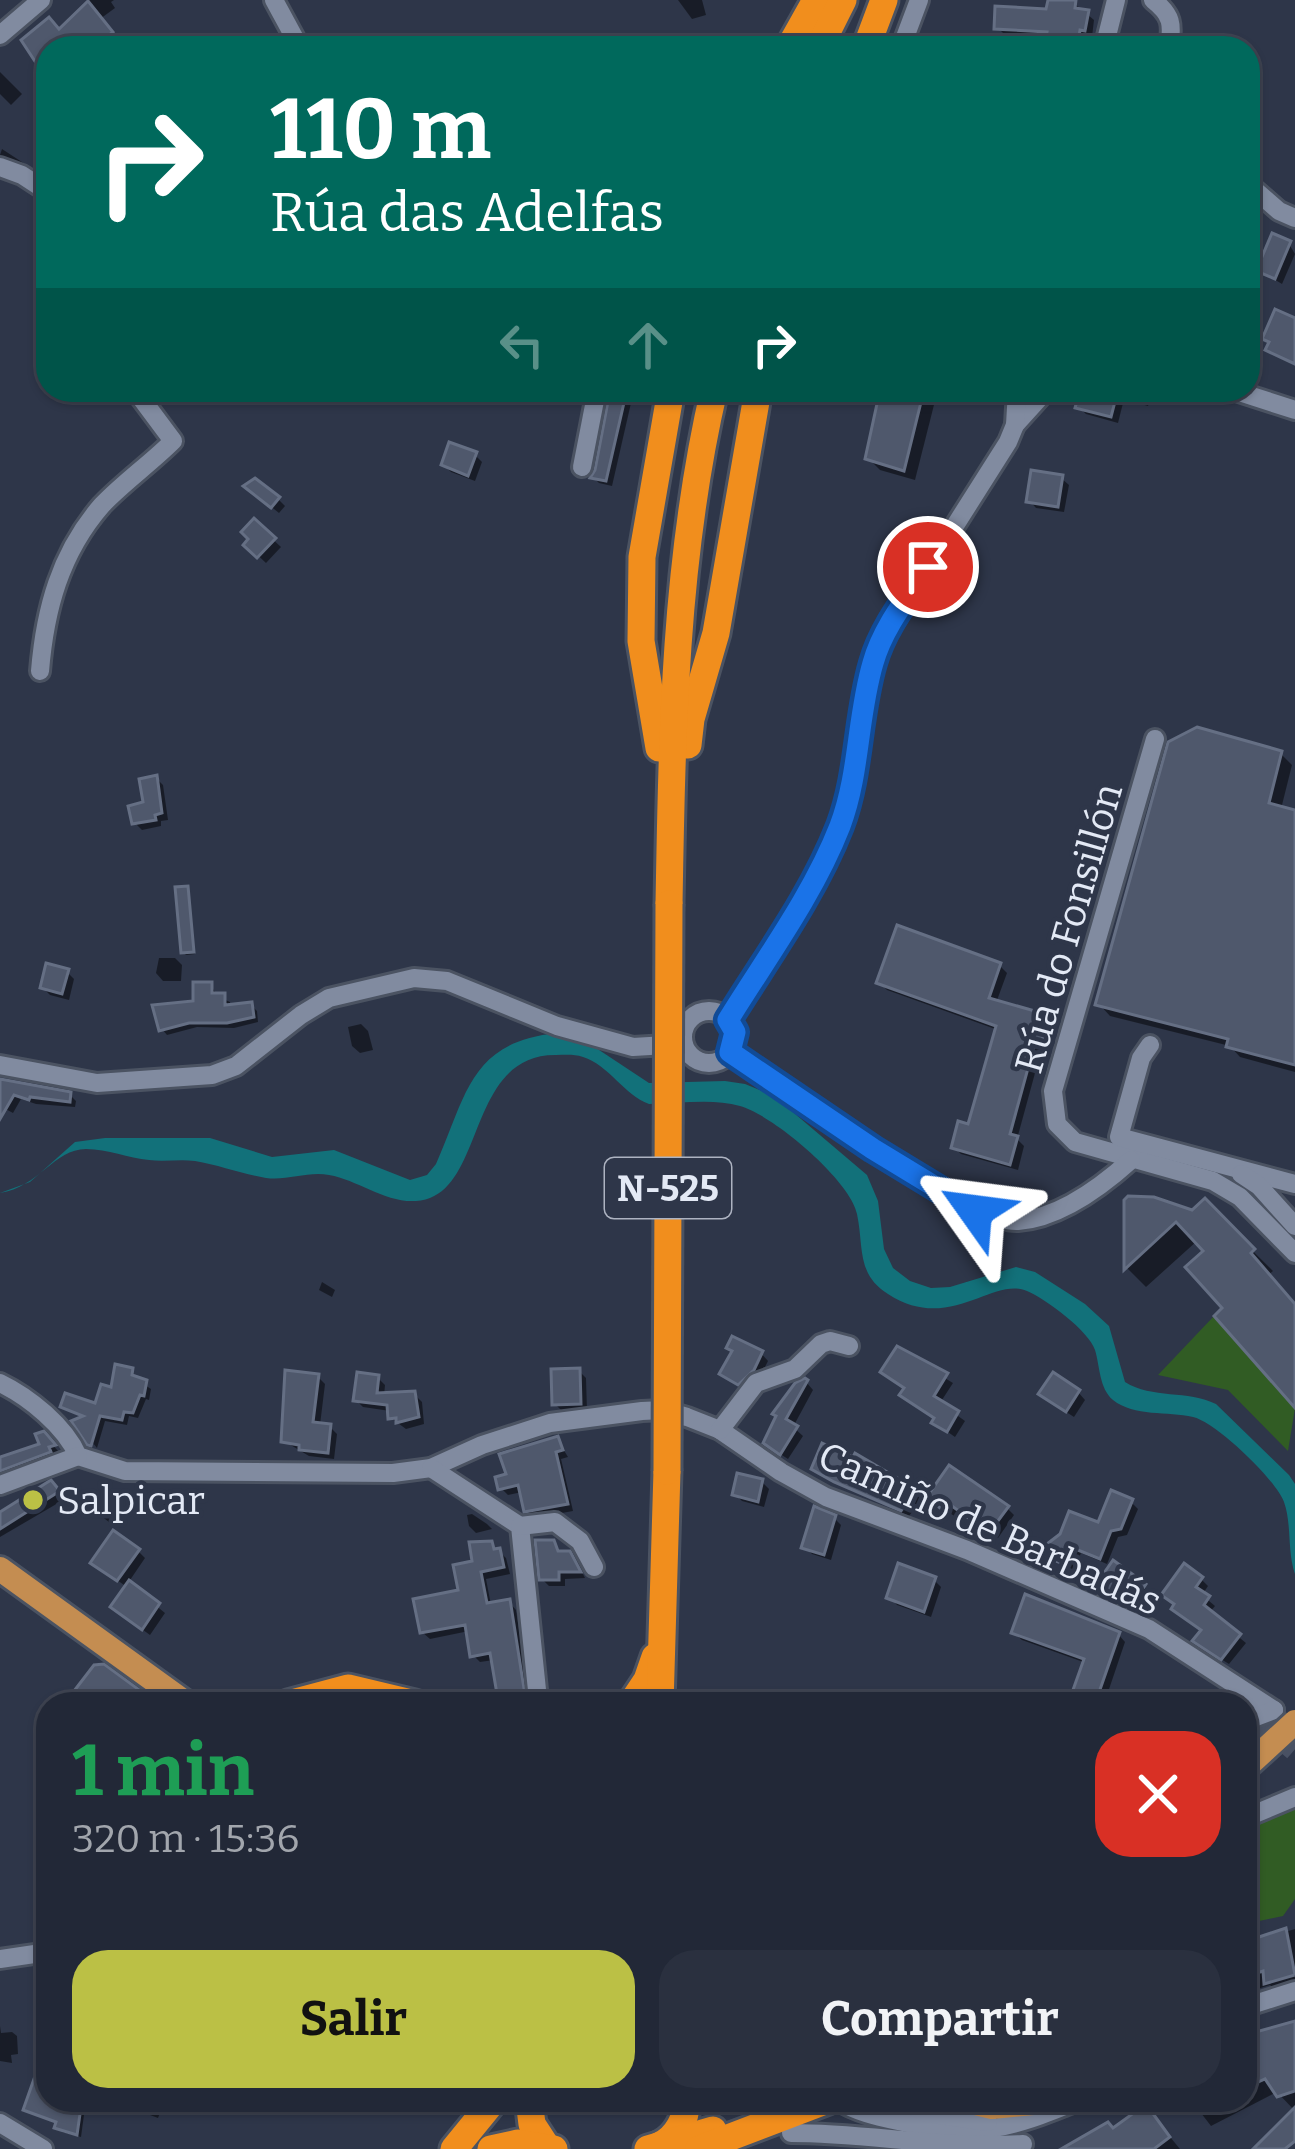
<!DOCTYPE html>
<html lang="es">
<head>
<meta charset="utf-8">
<style>
	body { margin:0; font-family:Bitter,serif; background:#2a303f; color:#f1f3f6; height:100vh; display:flex; flex-direction:column; font-size:45px; white-space:nowrap }
	* { box-sizing:border-box; margin:0 }
	p { font-size:39px; color:#a2a6ad }
	.icon { flex:none; width:66px; height:66px; fill:none; stroke:currentColor; stroke-width:2; stroke-linecap:round; stroke-linejoin:round }
	.map { position:relative; flex:1; overflow:hidden }
	.sheet { position:absolute; left:36px; top:1692px; width:1221px; height:420px; display:flex; flex-direction:column; background:#222837; border-radius:36px; box-shadow:0 3px 9px #0004,0 0 0 3px #3f4452 }
	.sheet>* { flex:none }
	.hud { position:absolute; left:36px; top:36px; width:1224px; height:366px; border-radius:36px; box-shadow:0 3px 9px #0004,0 0 0 3px #3f4452; background:#00695c; color:#fff; overflow:hidden }
	.pin { position:absolute; display:grid; place-items:center; width:102px; height:102px; color:#fff; margin:-51px; border:6px solid #fff; border-radius:50%; box-shadow:0 3px 12px #0007 }
	.me { position:absolute; width:132px; margin:-66px; rotate:301deg; stroke-linejoin:round; filter:drop-shadow(0 0 9px #0008) }
	.turn { display:flex; align-items:center; gap:42px; height:252px; padding:0 36px; font-size:54px }
	.turn .icon { width:156px; height:156px; stroke-width:2.5 }
	.turn b { display:block; font-size:84px; line-height:102px }
	.lanes { display:flex; align-items:center; height:114px; padding:0 36px; background:#0003; justify-content:center; gap:60px; direction:ltr }
	.lanes .off { opacity:.35 }
	.round { display:grid; place-items:center; flex:none; width:126px; height:126px; border-radius:36px; background:#2a303f }
	.head { display:flex; align-items:center; justify-content:space-between; height:204px; padding:0 36px }
	h1 { font-size:72px; font-weight:700; line-height:90px; color:#1e9e55 }
	.cta { display:flex; gap:24px; margin-top:auto; padding:24px 36px }
	.cta a { flex:1; height:138px; border-radius:36px; background:#bbc045; color:#111; font-size:48px; font-weight:700; line-height:138px; text-align:center }
	.cta a+a { background:#2a303f; color:#f1f3f6 }
	.map>svg:first-child { display:block }
	.green { fill:#315c24 }
	.water { fill:#12717a }
	.shadow { fill:#0007 }
	.building { fill:#4f586c; stroke:#656f84; stroke-width:3 }
	.lines { fill:none; stroke-linecap:round; stroke-linejoin:round }
	.minor-tunnel { stroke:#495163; stroke-width:18; stroke-dasharray:18 9; stroke-linecap:butt }
	.minor-casing { stroke:#4b5362; stroke-width:24 }
	.major-casing { stroke:#4b5362; stroke-width:30 }
	.highway-casing { stroke:#4b5362; stroke-width:33 }
	.minor { stroke:#818ba0; stroke-width:18 }
	.major { stroke:#c48d51; stroke-width:24 }
	.highway { stroke:#f18e1d; stroke-width:27 }
	.major-bridge-casing { stroke:#4b5362; stroke-width:30; stroke-linecap:butt }
	.highway-bridge-casing { stroke:#4b5362; stroke-width:33; stroke-linecap:butt }
	.major-bridge { stroke:#c48d51; stroke-width:24 }
	.highway-bridge { stroke:#f18e1d; stroke-width:27 }
	.route-casing { stroke:#114b97; stroke-width:30 }
	.route { stroke:#1a73e8; stroke-width:21 }
	.poi-dot { fill:#bbc045; stroke:#2e3649; stroke-width:4.5 }
	.labels { text-anchor:middle; stroke-width:9; stroke-linejoin:round; paint-order:stroke }
	.shield { fill:#2e3649; stroke:#adb3c1; stroke-width:3 }
	.shield-label { font-size:36px; font-weight:bold; fill:#e3e9f5 }
	.street-label { font-size:39px; fill:#e3e9f5; stroke:#2e3649 }
	.poi-label { font-size:39px; fill:#e3e9f5; stroke:#2e3649; text-anchor:start }
</style>
</head>
<body>
<div class="map">
<svg width="1295" height="2149" viewBox="0 0 1295 2149">
	<rect width="100%" height="100%" fill="#2e3649"/>
	<!-- green -->
	<g class="green">
		<polygon points="1214,1316 1295,1408 1288,1451 1228,1390 1158,1375"/>
		<polygon points="1295,1808 1295,1899 1283,1916 1245,1924 1245,1827"/>
	</g>
	<!-- water -->
	<path class="water" d="M 557,1033 L 587,1042 L 649,1083 L 725,1081 L 745,1084 L 774,1096 L 867,1175 L 878,1201 L 884,1249 L 893,1268 L 910,1281 L 931,1288 L 950,1287 L 1016,1267 L 1035,1272 L 1085,1304 L 1109,1326 L 1125,1382 C 1152,1399 1188,1390 1216,1404 L 1289,1475 L 1295,1484 L 1295,1574 C 1287,1551 1292,1525 1284,1502 C 1276,1480 1216,1422 1193,1417 C 1168,1411 1134,1417 1113,1400 C 1099,1388 1100,1366 1095,1350 C 1089,1331 1046,1299 1027,1291 C 993,1276 949,1334 888,1294 C 856,1274 864,1247 857,1214 C 851,1181 773,1115 740,1106 C 712,1098 678,1104 649,1104 C 624,1095 609,1065 583,1057 C 574,1054 566,1055 556,1055 C 464,1054 487,1197 416,1201 C 385,1203 358,1180 329,1175 C 308,1171 287,1181 266,1178 C 242,1174 219,1165 195,1161 C 180,1159 164,1162 149,1160 C 128,1158 108,1149 86,1149 C 54,1149 39,1187 0,1193 L 30,1182 L 75,1142 L 105,1138 L 210,1138 L 272,1157 L 334,1150 L 410,1180 L 427,1175 L 436,1164 C 467,1094 470,1042 557,1033 Z"/>
	<!-- shadow -->
	<g class="shadow">
		<polygon points="88,0 114,0 111,2 115,8 100,19 118,41 113,44 115,48 48,48 48,72 25,40 60,33 90,4"/>
		<polygon points="678,0 702,0 706,15 692,19"/>
		<polygon points="1051,0 1075,4 1094,20 1092,37 1086,36 1084,48 1056,44 1050,37 1005,35 997,27 1049,13"/>
		<polygon points="535,38 545,48 523,48"/>
		<polygon points="0,72 22,94 11,105 0,94"/>
		<polygon points="2,149 28,166 6,161 0,155"/>
		<polygon points="1289,244 1295,254 1282,284 1259,270"/>
		<polygon points="560,390 587,390 586,398"/>
		<polygon points="884,390 937,393 915,480 880,470 868,458"/>
		<polygon points="1083,390 1153,390 1148,406 1124,399 1118,423 1086,414 1079,407"/>
		<polygon points="625,396 631,403 612,486 599,483 593,477"/>
		<polygon points="475,455 482,462 475,481 451,472 444,465"/>
		<polygon points="1061,478 1069,485 1064,512 1036,508 1029,500"/>
		<polygon points="254,493 278,499 285,506 279,513"/>
		<polygon points="254,522 281,547 266,563 247,545"/>
		<polygon points="1281,754 1292,765 1281,809 1295,813 1295,1072 1240,1057 1230,1046 1110,1016 1099,1004"/>
		<polygon points="156,778 163,785 168,820 161,821 161,826 142,830 135,823"/>
		<polygon points="187,889 195,954 186,955 183,952"/>
		<polygon points="159,958 175,958 182,965 181,981 163,981 156,973"/>
		<polygon points="999,965 1007,973 996,1003 1047,1017 1055,1025 1049,1046 1043,1044 1017,1139 1024,1146 1018,1170 961,1154 954,1147 970,1128 998,1030 887,990 880,983"/>
		<polygon points="67,972 74,979 69,1000 50,995 43,988"/>
		<polygon points="211,985 217,996 230,1002 230,1008 251,1005 257,1011 258,1022 234,1028 197,1027 167,1035 162,1029 196,1004"/>
		<polygon points="361,1024 368,1031 373,1050 360,1053 352,1046 348,1027"/>
		<polygon points="0,1082 70,1095 76,1101 75,1107 36,1104 21,1099 13,1113 0,1106"/>
		<polygon points="1127,1201 1193,1214 1204,1203 1273,1271 1268,1275 1295,1305 1295,1403 1227,1308 1207,1251 1197,1241 1146,1287 1127,1268"/>
		<polygon points="322,1282 335,1290 332,1297 319,1290"/>
		<polygon points="898,1350 953,1383 940,1403 965,1421 955,1437 935,1423 937,1419 907,1389"/>
		<polygon points="761,1353 768,1361 760,1377 746,1390 723,1374"/>
		<polygon points="132,1371 137,1380 151,1389 149,1400 146,1399 138,1418 129,1416 127,1425 105,1421 97,1448 76,1422 85,1418 64,1406 97,1407"/>
		<polygon points="579,1371 586,1378 587,1411 562,1411 555,1404"/>
		<polygon points="317,1376 325,1384 320,1425 330,1427 337,1434 334,1459 309,1456 284,1441"/>
		<polygon points="378,1378 385,1385 384,1396 414,1394 422,1402 424,1424 406,1429 391,1418 390,1411 363,1407 356,1400"/>
		<polygon points="807,1383 813,1390 793,1427 803,1436 788,1459 774,1450 797,1386"/>
		<polygon points="1078,1392 1085,1400 1074,1417 1049,1401"/>
		<polygon points="43,1435 60,1453 55,1454 56,1459 15,1474 8,1467 43,1446"/>
		<polygon points="557,1439 568,1457 561,1459 573,1511 534,1518 527,1510 522,1492 508,1495 501,1488"/>
		<polygon points="856,1457 922,1499 909,1516 821,1475 814,1468"/>
		<polygon points="762,1482 769,1489 764,1507 742,1501 735,1494"/>
		<polygon points="53,1483 65,1499 0,1537 0,1512"/>
		<polygon points="184,1491 191,1498 192,1512 171,1513 164,1506 163,1492"/>
		<polygon points="1131,1502 1138,1509 1127,1535 1118,1537 1107,1564 1081,1553 1074,1570 1046,1555 1100,1526"/>
		<polygon points="937,1505 1007,1508 1014,1515 998,1538 960,1511 956,1517"/>
		<polygon points="106,1509 118,1518 113,1525 101,1516"/>
		<polygon points="472,1514 487,1524 492,1529 476,1533 469,1526 467,1515"/>
		<polygon points="834,1518 841,1525 831,1560 812,1554 805,1547"/>
		<polygon points="552,1543 562,1554 569,1554 577,1562 585,1578 565,1579 565,1586 549,1586 542,1579"/>
		<polygon points="491,1544 506,1558 510,1574 486,1579 491,1605 509,1602 516,1610 530,1702 507,1704 501,1698 494,1660 480,1662 473,1655 469,1631 430,1639 422,1632 462,1592 476,1563"/>
		<polygon points="138,1551 145,1558 128,1583 165,1613 150,1635 121,1614 127,1587 101,1569"/>
		<polygon points="1114,1565 1151,1593 1139,1611 1108,1590"/>
		<polygon points="1201,1579 1208,1586 1202,1595 1215,1606 1209,1613 1246,1643 1229,1664 1203,1648 1204,1631 1177,1605"/>
		<polygon points="934,1580 941,1587 931,1617 897,1605 890,1597"/>
		<polygon points="1014,1633 1118,1634 1125,1642 1104,1704 1073,1704 1086,1663 1022,1640"/>
		<polygon points="1295,1929 1295,1991 1280,1995 1270,1985 1245,1993 1245,1933 1258,1940"/>
		<polygon points="0,2026 1,2033 12,2032 17,2036 18,2054 11,2055 12,2063 0,2061"/>
		<polygon points="1295,2026 1295,2111 1277,2092 1211,2126 1191,2100 1245,2100 1245,2039"/>
		<polygon points="48,2052 48,2100 86,2100 81,2137 62,2132 59,2124 26,2110"/>
		<polygon points="130,2100 165,2100 158,2118 137,2110"/>
		<polygon points="1146,2108 1180,2149 1067,2149 1114,2132"/>
	</g>
	<!-- building -->
	<g class="building">
		<polygon points="1048,0 1076,0 1075,8 1089,10 1085,31 1080,30 1078,43 1046,38 1047,32 994,29 995,6 1046,9"/>
		<polygon points="88,1 113,32 108,36 114,48 48,48 48,62 40,69 21,40 49,17 59,29"/>
		<polygon points="1272,233 1291,241 1275,279 1256,271"/>
		<polygon points="1275,309 1295,318 1295,364 1265,350 1269,342 1262,339"/>
		<polygon points="880,390 924,390 904,471 865,459"/>
		<polygon points="1080,390 1118,390 1111,417 1075,408"/>
		<polygon points="610,391 626,394 606,481 590,478 595,470"/>
		<polygon points="449,442 477,452 468,476 441,465"/>
		<polygon points="1031,470 1063,475 1058,507 1026,502"/>
		<polygon points="255,478 280,497 271,508 243,486"/>
		<polygon points="254,518 276,538 257,558 243,545 248,539 241,532"/>
		<polygon points="1197,727 1282,751 1269,803 1295,810 1295,1065 1226,1047 1228,1039 1095,1005 1168,742"/>
		<polygon points="157,775 162,813 155,815 156,820 132,824 128,806 143,802 139,779"/>
		<polygon points="188,886 194,952 181,953 175,887"/>
		<polygon points="897,925 1001,963 989,998 1049,1015 1042,1041 1036,1039 1010,1134 1018,1136 1010,1165 951,1148 958,1121 968,1124 996,1026 876,983"/>
		<polygon points="46,963 69,969 62,994 40,988"/>
		<polygon points="193,982 212,982 212,993 225,993 225,1005 252,1002 254,1017 227,1023 189,1023 159,1031 152,1005 193,1001"/>
		<polygon points="0,1079 71,1092 70,1102 30,1097 29,1100 14,1095 0,1119"/>
		<polygon points="1128,1196 1154,1197 1192,1210 1205,1198 1255,1249 1251,1253 1295,1304 1295,1408 1214,1316 1222,1308 1185,1267 1203,1251 1176,1222 1124,1270 1124,1200"/>
		<polygon points="732,1336 763,1351 754,1370 738,1385 719,1374 732,1351 726,1348"/>
		<polygon points="897,1346 948,1373 934,1396 959,1411 947,1432 931,1423 934,1418 899,1395 904,1388 880,1372"/>
		<polygon points="115,1364 133,1368 132,1375 147,1380 144,1396 140,1395 133,1413 124,1412 122,1420 100,1416 91,1446 87,1445 71,1421 83,1416 60,1407 65,1393 95,1403 101,1384 111,1387"/>
		<polygon points="580,1368 581,1404 552,1405 551,1369"/>
		<polygon points="285,1370 319,1374 313,1422 331,1424 328,1453 299,1450 299,1445 281,1442"/>
		<polygon points="357,1372 379,1375 377,1393 415,1391 419,1417 396,1423 396,1418 388,1419 387,1405 353,1401"/>
		<polygon points="1053,1372 1080,1390 1066,1412 1038,1394"/>
		<polygon points="805,1378 808,1380 786,1419 798,1426 780,1455 763,1443 776,1416 772,1414 795,1383"/>
		<polygon points="44,1431 56,1445 49,1447 51,1452 0,1471 0,1457 39,1444 35,1434"/>
		<polygon points="558,1436 563,1450 556,1452 568,1504 524,1512 518,1485 498,1490 495,1477 506,1474 499,1454"/>
		<polygon points="822,1443 853,1457 855,1453 916,1489 901,1511 834,1482 811,1469"/>
		<polygon points="949,1465 1009,1506 989,1533 952,1506 947,1513 926,1498"/>
		<polygon points="737,1473 763,1479 758,1502 732,1495"/>
		<polygon points="51,1480 60,1491 0,1529 0,1512"/>
		<polygon points="1111,1490 1133,1499 1121,1529 1111,1531 1100,1559 1073,1548 1067,1565 1042,1556 1047,1544 1060,1534 1069,1511 1098,1522"/>
		<polygon points="814,1506 836,1515 824,1555 801,1548"/>
		<polygon points="113,1530 140,1549 117,1581 90,1563"/>
		<polygon points="535,1540 554,1540 558,1551 570,1551 581,1572 559,1572 559,1580 539,1580"/>
		<polygon points="492,1541 494,1549 500,1548 504,1567 481,1572 487,1603 510,1599 525,1695 498,1700 490,1653 470,1657 465,1625 420,1633 413,1599 458,1590 453,1565 472,1561 469,1542"/>
		<polygon points="1113,1560 1146,1584 1131,1606 1097,1583"/>
		<polygon points="898,1563 936,1577 924,1612 886,1598"/>
		<polygon points="1184,1563 1203,1577 1196,1587 1210,1596 1204,1605 1241,1634 1221,1660 1192,1641 1201,1630 1171,1609 1174,1604 1161,1595"/>
		<polygon points="129,1580 160,1603 142,1630 110,1607"/>
		<polygon points="1025,1594 1120,1632 1095,1704 1068,1704 1084,1659 1011,1633"/>
		<polygon points="104,1664 153,1700 152,1704 64,1704 94,1665"/>
		<polygon points="1245,1926 1259,1937 1286,1928 1295,1975 1264,1984 1263,1971 1245,1977"/>
		<polygon points="1295,2021 1295,2091 1277,2097 1265,2079 1245,2088 1245,2035"/>
		<polygon points="46,2045 48,2100 82,2100 77,2135 54,2128 56,2122 23,2110"/>
		<polygon points="1146,2104 1170,2137 1154,2149 1061,2149 1108,2122 1113,2128"/>
		<polygon points="1295,2107 1295,2141 1285,2149 1253,2149"/>
	</g>
	<g class="lines">
		<!-- minor-tunnel -->
		<polyline class="minor-tunnel" points="1259,1722 1295,1753"/>
		<defs>
			<g id="minor">
				<polyline points="274,0 300,48"/>
				<path d="M 1153,0 C 1172,15 1173,24 1169,48"/>
				<polyline points="0,35 41,0"/>
				<polyline points="901,48 919,0"/>
				<polyline points="1104,48 1116,0"/>
				<polyline points="0,167 22,175 48,192"/>
				<polyline points="1248,184 1279,211 1295,218"/>
				<polyline points="1233,390 1295,410"/>
				<polyline points="1015,425 1044,393"/>
				<polyline points="582,467 597,390"/>
				<path d="M 40,671 C 45,610 60,553 102,505 C 124,482 151,463 173,441 L 135,390"/>
				<polyline points="1155,739 1053,1091 1057,1124 1075,1142 1213,1181 1240,1197 1295,1253"/>
				<circle cx="709" cy="1037" r="26"/>
				<polyline points="729,1020 814,879 839,829 850,796 867,690 880,644 1008,442 1015,425 1017,390"/>
				<polyline points="1150,1045 1141,1058 1119,1137 1295,1184"/>
				<path d="M 730,1052 C 780,1086 968,1225 1018,1221 C 1059,1218 1101,1187 1131,1160"/>
				<polyline points="0,1065 97,1083 212,1075 236,1066 301,1015 329,998 414,978 447,981 557,1026 633,1047 683,1044"/>
				<polyline points="1241,1174 1259,1186 1295,1226"/>
				<path d="M 0,1383 C 29,1397 65,1426 78,1456 L 125,1471 L 393,1473 L 431,1468 L 482,1445 L 550,1423 L 642,1411 L 663,1410 L 687,1417 L 720,1430 L 781,1472 L 826,1497 L 967,1550 L 1149,1629 L 1274,1710"/>
				<polyline points="720,1430 756,1383 795,1369 821,1344 830,1341 849,1346"/>
				<polyline points="431,1468 520,1526 537,1690"/>
				<polyline points="0,1485 78,1456"/>
				<polyline points="520,1526 555,1522 580,1541 594,1567"/>
				<polyline points="1245,1721 1274,1710"/>
				<polyline points="1245,1818 1295,1797"/>
				<polyline points="0,1959 48,1952"/>
				<polyline points="1245,2007 1295,1991"/>
				<path d="M 837,2100 C 857,2112 875,2116 898,2121 C 977,2139 1006,2130 1080,2100"/>
				<polyline points="900,2100 926,2113 988,2122"/>
				<polyline points="0,2123 43,2149"/>
				<path d="M 791,2133 C 870,2133 942,2149 1023,2144"/>
			</g>
			<g id="major">
				<polyline points="0,1569 187,1704"/>
				<polyline points="963,2100 992,2107 1064,2100"/>
			</g>
			<g id="highway">
				<polyline points="789,48 816,0"/>
				<polyline points="819,48 843,0"/>
				<polyline points="866,48 884,0"/>
				<polyline points="688,745 691,719 716,633 758,390"/>
				<polyline points="659,748 641,641 642,557 671,390"/>
				<path d="M 669,904 C 672,732 675,558 714,390"/>
				<polyline points="288,1704 348,1688 415,1704"/>
				<polyline points="631,1704 647,1680 655,1657"/>
				<polyline points="660,1704 667,1471"/>
				<polyline points="529,2100 532,2124 545,2144"/>
				<path d="M 660,2145 C 676,2138 688,2117 686,2100"/>
				<polyline points="454,2149 494,2100"/>
				<polyline points="491,2149 518,2143 554,2149"/>
				<polyline points="648,2149 713,2130"/>
				<polyline points="699,2149 828,2100"/>
			</g>
		</defs>
		<!-- minor casing -->
		<use href="#minor" class="minor-casing"/>
		<!-- major casing -->
		<use href="#major" class="major-casing"/>
		<!-- highway casing -->
		<use href="#highway" class="highway-casing"/>
		<!-- minor -->
		<use href="#minor" class="minor"/>
		<!-- major -->
		<use href="#major" class="major"/>
		<!-- highway -->
		<use href="#highway" class="highway"/>
		<defs>
			<polyline id="major-bridge" points="1245,1768 1295,1722"/>
			<polyline id="highway-bridge" points="667,1471 669,904"/>
		</defs>
		<!-- major-bridge casing -->
		<use href="#major-bridge" class="major-bridge-casing"/>
		<!-- highway-bridge casing -->
		<use href="#highway-bridge" class="highway-bridge-casing"/>
		<!-- major-bridge -->
		<use href="#major-bridge" class="major-bridge"/>
		<!-- highway-bridge -->
		<use href="#highway-bridge" class="highway-bridge"/>
	</g>
	<g class="lines">
		<defs>
			<path id="route" d="M 928,567 C 908,597 883,627 873,663 C 857,717 860,773 840,826 C 813,895 767,957 728,1020 L 735,1032 L 730,1052 L 873,1149 L 975,1211"/>
		</defs>
		<!-- route casing -->
		<use href="#route" class="route-casing"/>
		<!-- route -->
		<use href="#route" class="route"/>
	</g>
	<!-- markers -->
	<circle class="poi-dot" cx="33" cy="1500" r="12"/>
	<g class="labels">
		<!-- shield labels -->
		<rect class="shield" x="605" y="1158" width="126" height="60" rx="9"/>
		<g class="shield-label">
			<text x="668" y="1201">N-525</text>
		</g>
		<!-- street labels -->
		<g class="street-label">
			<text transform="translate(1068 928) rotate(-74)" y="14">Rúa do Fonsillón</text>
			<text transform="translate(990 1528) rotate(24)" y="14">Camiño de Barbadás</text>
		</g>
		<!-- poi labels -->
		<g class="poi-label">
			<text x="57" y="1514">Salpicar</text>
		</g>
	</g>
</svg>
<div class="pin" style="left:928px;top:567px;background:#d93025"><svg class="icon" aria-label="arrive" viewBox="0 0 24 24"><path d="M6 21V4h12l-3 4 3 4H6"/></svg></div>
<svg class="me" style="left:975px;top:1211px" viewBox="-20 -20 40 40"><path d="M0-17L14 15 0 8-14 15z" fill="#1a73e8" stroke="#fff" stroke-width="4"/></svg>
<div class="hud">
<div class="turn"><svg class="icon" aria-label="right" viewBox="0 0 24 24"><path d="M7 20v-9h11M14 6l5 5-5 5"/></svg><div><b>110 m</b>Rúa das Adelfas</div></div>
<div class="lanes"><svg class="icon off" aria-label="left" viewBox="0 0 24 24"><path d="M17 20v-9H6M10 6l-5 5 5 5"/></svg><svg class="icon off" aria-label="ahead" viewBox="0 0 24 24"><path d="M12 20V5M6 11l6-6 6 6"/></svg><svg class="icon" aria-label="right" viewBox="0 0 24 24"><path d="M7 20v-9h11M14 6l5 5-5 5"/></svg></div>
</div>
<section class="sheet">
<div class="head"><div><h1>1 min</h1><p>320 m · 15:36</p></div><a class="round" style="background:#d93025;color:#fff"><svg class="icon" aria-label="close" viewBox="0 0 24 24"><path d="M6 6l12 12M18 6L6 18"/></svg></a></div>
<div class="cta"><a>Salir</a><a>Compartir</a></div>
</section>
</div>
</body>
</html>
